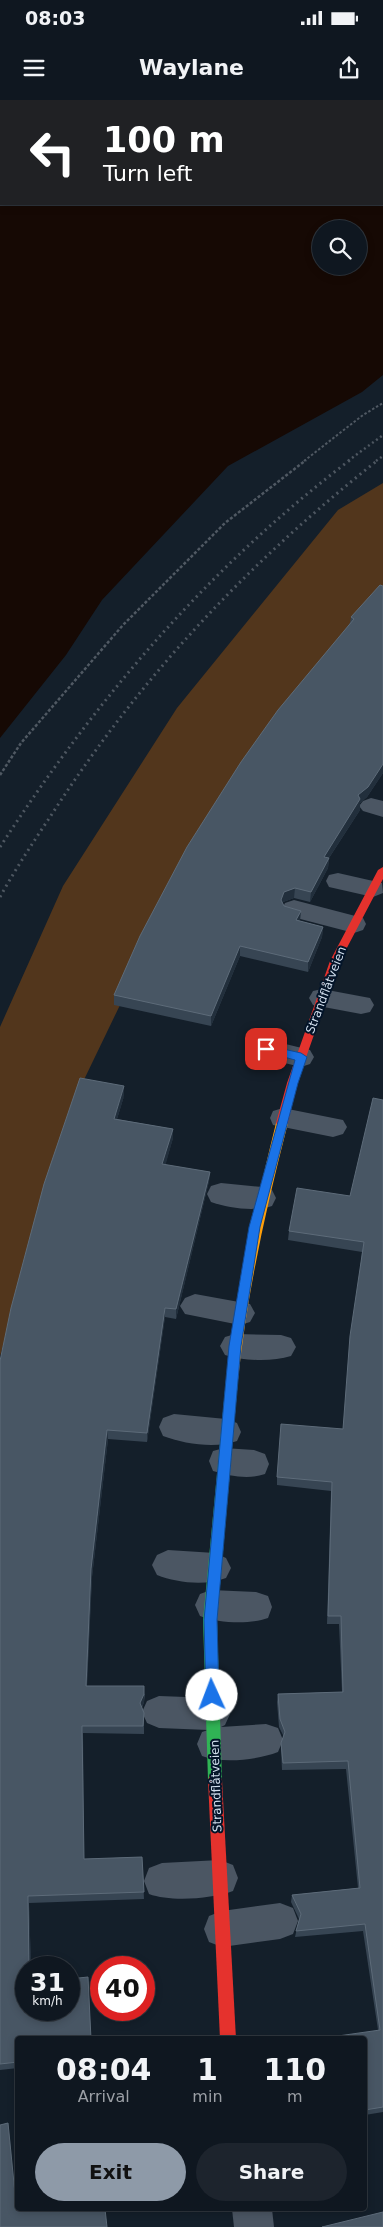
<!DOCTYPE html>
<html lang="en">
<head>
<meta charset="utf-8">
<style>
	body { margin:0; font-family:"DejaVu Sans",sans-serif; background:#1d242d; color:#f1f3f6; height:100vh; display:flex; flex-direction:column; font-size:19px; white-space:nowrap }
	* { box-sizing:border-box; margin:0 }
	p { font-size:16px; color:#9b9fa5 }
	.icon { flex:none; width:28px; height:28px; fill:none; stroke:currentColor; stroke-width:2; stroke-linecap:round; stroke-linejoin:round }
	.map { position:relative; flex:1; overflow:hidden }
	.panel { position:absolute; left:15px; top:1936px; width:352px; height:175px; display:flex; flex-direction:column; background:#0f1720; border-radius:5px; box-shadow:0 2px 8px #0003,0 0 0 1px #2f363e }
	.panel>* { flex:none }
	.top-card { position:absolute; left:0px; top:0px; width:384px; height:105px; box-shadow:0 2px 8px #0003,0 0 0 1px #2f363e; background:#202124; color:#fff; overflow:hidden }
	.tools { position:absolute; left:312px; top:120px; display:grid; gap:10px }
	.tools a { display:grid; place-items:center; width:55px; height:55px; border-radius:50%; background:#0f1720; box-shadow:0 2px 8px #0003,0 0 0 1px #2f363e; font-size:25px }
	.speed { position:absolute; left:15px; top:1856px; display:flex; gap:10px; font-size:25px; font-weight:700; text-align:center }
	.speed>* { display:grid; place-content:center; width:65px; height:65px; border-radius:50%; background:#0f1720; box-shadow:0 2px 8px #0003,0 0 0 1px #2f363e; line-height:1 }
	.speed small { font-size:12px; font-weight:400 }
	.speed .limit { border:8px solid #d22; background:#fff; color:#111 }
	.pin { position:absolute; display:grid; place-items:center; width:42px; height:42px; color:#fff; margin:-21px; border-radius:10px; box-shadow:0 2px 8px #0006 }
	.me { position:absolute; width:55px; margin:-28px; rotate:358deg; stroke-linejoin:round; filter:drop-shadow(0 0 4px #0008) }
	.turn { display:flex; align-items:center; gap:18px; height:105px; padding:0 20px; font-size:22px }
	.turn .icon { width:65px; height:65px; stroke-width:2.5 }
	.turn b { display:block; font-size:35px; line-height:42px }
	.eta { display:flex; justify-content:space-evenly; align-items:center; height:85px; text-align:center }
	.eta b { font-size:30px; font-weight:800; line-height:35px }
	.cta { display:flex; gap:10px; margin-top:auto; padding:10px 20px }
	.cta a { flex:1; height:58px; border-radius:30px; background:#8e9aa8; color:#111; font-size:20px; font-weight:800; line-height:58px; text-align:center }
	.cta a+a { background:#1d242d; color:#f1f3f6 }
	.status { display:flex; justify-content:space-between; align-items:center; height:35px; padding:0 25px; background:#0f1720; direction:ltr }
	.status svg { height:14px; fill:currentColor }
	header { display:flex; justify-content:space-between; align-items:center; height:65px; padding:0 20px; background:#0f1720; font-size:22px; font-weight:800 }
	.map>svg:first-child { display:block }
	.green { fill:#52361c }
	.water { fill:#160904; fill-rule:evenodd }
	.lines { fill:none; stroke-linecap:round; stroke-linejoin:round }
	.path-far1 { stroke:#505963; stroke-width:2; stroke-dasharray:2.5 2; stroke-linecap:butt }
	.path { stroke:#505963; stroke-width:2.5; stroke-dasharray:3 2; stroke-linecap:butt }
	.lane { fill:#4b5663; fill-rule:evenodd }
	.street { fill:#4b5663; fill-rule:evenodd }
	.fast { fill:#30b455; fill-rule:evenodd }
	.slow { fill:#ff9f0a; fill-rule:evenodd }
	.jam { fill:#e5322d; fill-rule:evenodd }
	.rail-far1 { stroke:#4e5761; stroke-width:2.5; stroke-dasharray:2 3; stroke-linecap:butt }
	.rail { stroke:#4e5761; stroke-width:3; stroke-dasharray:2 4; stroke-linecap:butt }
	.wall { fill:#374553 }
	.shaded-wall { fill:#222f3c }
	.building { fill:#485664; stroke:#5d6b79 }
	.route { fill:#1a73e8; stroke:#114b97 }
	.labels { text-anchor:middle; stroke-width:4; stroke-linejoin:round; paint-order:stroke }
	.street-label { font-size:12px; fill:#d0ddec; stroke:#031429 }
</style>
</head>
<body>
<div class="status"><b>08:03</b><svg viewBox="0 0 49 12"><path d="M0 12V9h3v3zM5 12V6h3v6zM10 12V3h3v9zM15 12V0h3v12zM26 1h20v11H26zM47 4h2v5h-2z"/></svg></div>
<header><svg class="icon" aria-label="menu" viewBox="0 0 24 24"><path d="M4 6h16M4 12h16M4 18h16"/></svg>Waylane<svg class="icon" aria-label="share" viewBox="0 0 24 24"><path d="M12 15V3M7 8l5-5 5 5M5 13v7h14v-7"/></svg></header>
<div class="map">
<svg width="383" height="2127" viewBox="0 0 383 2127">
	<rect width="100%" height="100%" fill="#141f2a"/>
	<!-- green -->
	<polygon class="green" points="383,383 383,504 200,739 80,988 0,1256 0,927 63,786 177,608 338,410"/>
	<!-- water -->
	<path class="water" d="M 0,0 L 383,0 L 383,275 L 362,292 L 228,366 L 102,500 L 66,555 L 0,638 ZM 1,1 L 382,1 L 382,104 L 1,104 ZM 321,129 L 359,129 L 359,166 L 321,166 Z"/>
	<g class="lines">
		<!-- path-far1 -->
		<polyline class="path-far1" points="304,361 363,315 383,303"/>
		<!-- path -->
		<polyline class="path" points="0,675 21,643 123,525 225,423 306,360"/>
		<!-- lane -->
		<g class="lane">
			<polygon points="371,698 383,701 383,717 363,711 359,706 363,701"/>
			<polygon points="338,773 382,783 383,793 373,797 329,787 326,781 329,775"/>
			<polygon points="294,800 363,818 366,824 363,830 354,833 285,815 282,809 285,803"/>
			<polygon points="322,889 370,898 374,905 370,912 361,914 313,905 309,898 313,891"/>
			<polygon points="265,939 310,950 314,957 310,964 301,967 256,956 252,949 256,942"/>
			<polygon points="283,1008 343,1020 347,1027 343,1034 333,1037 273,1025 270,1018 273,1011"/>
			<path d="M 221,1083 L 262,1087 L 272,1090 L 276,1098 L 272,1106 C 254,1112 229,1108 211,1102 L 207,1094 L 211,1086 Z"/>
			<polygon points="195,1194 250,1204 255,1213 250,1222 240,1225 185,1214 180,1206 185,1198"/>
			<path d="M 235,1234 L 281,1235 L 291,1238 L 296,1247 L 291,1256 C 272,1262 244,1261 225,1255 L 220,1246 L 225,1237 Z"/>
			<path d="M 174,1314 L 226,1319 L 237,1323 L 241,1332 L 237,1341 C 216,1349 184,1344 163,1336 L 159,1327 L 163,1318 Z"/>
			<path d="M 224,1348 L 254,1350 L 265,1354 L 269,1364 L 265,1374 C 248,1380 230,1376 213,1371 L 209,1361 L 213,1351 Z"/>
			<path d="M 168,1450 L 215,1453 L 226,1458 L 231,1468 L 226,1478 C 206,1486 177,1483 157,1475 L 152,1465 L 157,1455 Z"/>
			<path d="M 211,1490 L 256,1492 L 268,1496 L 272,1507 L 268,1518 C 248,1525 219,1523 200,1516 L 195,1505 L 200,1494 Z"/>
			<path d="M 159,1596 L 213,1598 L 225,1603 L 230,1614 L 225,1625 L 221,1627 L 266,1624 L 278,1628 L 283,1640 L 278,1652 C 257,1660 223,1664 202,1656 L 197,1644 L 202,1632 L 208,1630 L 159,1628 L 147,1623 L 142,1612 L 147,1601 Z"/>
			<path d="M 220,1760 L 233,1765 L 238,1778 L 233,1791 C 212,1799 170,1802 149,1794 L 144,1781 L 149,1768 L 162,1763 Z"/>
			<polygon points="280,1803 293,1808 298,1821 293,1834 280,1839 222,1847 209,1842 204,1829 209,1816 222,1811"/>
		</g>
		<!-- street -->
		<polygon class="street" points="232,2109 272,2109 274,2127 234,2127"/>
		<!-- fast -->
		<polygon class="fast" points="232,1275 236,1276 238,1280 217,1520 222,1680 220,1685 215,1687 210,1685 208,1680 203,1520 226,1280 228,1276"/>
		<!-- slow -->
		<path class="slow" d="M 282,1019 L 288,1023 C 266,1108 247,1193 238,1280 L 236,1284 L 232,1285 L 228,1284 L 226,1280 C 236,1193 255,1108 276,1023 Z"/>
		<!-- jam -->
		<g class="jam">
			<polygon points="383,767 383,779 340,861 297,983 288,1023 282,1027 278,1026 276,1023 287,983 330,861 378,770"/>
			<polygon points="215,1673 220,1675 222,1680 236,1939 220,1939 208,1680 210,1675"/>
		</g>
		<!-- rail-far1 -->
		<g class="rail-far1">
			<polyline points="348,361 383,335"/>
			<polyline points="376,361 383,356"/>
		</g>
		<!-- rail -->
		<g class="rail">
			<path d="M 0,747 C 97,598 208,468 350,360"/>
			<path d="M 0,797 C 16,768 34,741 52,714 C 142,575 249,462 378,360"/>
		</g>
	</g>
	<!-- wall -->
	<g class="wall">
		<polygon points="383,486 383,673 367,697 360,703 360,710 329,758 328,768 310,802 294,798 283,802 283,804 284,806 300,821 323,827 322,837 308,872 240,856 211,926 114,905 114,895 350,523 351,517"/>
		<polygon points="124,996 117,1019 173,1029 173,1038 165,1065 210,1072 209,1081 176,1219 165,1217 147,1342 108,1339 92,1477 87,1586 145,1594 144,1602 142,1608 144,1613 144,1634 83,1633 84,1759 142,1757 144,1799 29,1803 31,1868 26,1868 26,1910 88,1877 91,1939 18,1939 18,1968 0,1970 0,1261"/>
		<polygon points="383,1000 383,2012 365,2015 365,1939 378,1930 363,1831 295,1837 299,1819 291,1802 292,1795 358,1788 346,1669 282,1670 281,1650 281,1643 284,1637 279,1627 277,1602 278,1594 342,1592 339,1524 327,1524 331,1391 277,1385 277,1377 343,1329 362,1152 288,1140 289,1131 350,1096"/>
	</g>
	<!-- shaded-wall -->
	<g class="shaded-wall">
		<polygon points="383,664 383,673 367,697 360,703 360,710 323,767 324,757 358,695"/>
		<polygon points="329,758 328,768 310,802 311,792"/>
		<polygon points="295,788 294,798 283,802 280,810 281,800 284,792"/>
		<polygon points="301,811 300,821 296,820"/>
		<polygon points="323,827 322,837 308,872 308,862"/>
		<polygon points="240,846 240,856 211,926 211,916"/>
		<polygon points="124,986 124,996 114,1029 114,1019"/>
		<polygon points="173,1029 173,1038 163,1074 162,1064"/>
		<polygon points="210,1072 209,1081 176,1219 176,1209"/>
		<polygon points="165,1208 165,1217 147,1342 147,1333"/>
		<polygon points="107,1330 108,1339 92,1477 86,1594 86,1586 91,1469"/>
		<polygon points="144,1586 144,1602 140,1611 140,1603"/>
		<polygon points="82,1626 83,1633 84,1766 84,1759"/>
		<polygon points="28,1796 29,1803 31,1868 29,1868"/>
		<polygon points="8,2023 9,2029 16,2099 15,2094"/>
	</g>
	<!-- building -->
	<g class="building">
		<polygon points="380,485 383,486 383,664 368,687 358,695 360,699 324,757 329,758 311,792 295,788 284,792 281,800 284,806 301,811 296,820 323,827 308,862 240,846 211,916 114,895 140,836 187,747 241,662 278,610 354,519 351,517"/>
		<polygon points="80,978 124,986 114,1019 173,1029 162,1064 210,1072 176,1209 165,1208 147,1333 107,1330 91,1469 86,1586 144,1586 144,1594 140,1603 144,1613 143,1626 82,1626 84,1759 142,1757 144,1792 28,1796 29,1868 26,1868 26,1910 69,1910 69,1879 88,1877 91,1939 18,1939 18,1962 0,1964 0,1261 11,1208 44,1084"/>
		<polygon points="373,998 383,1000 383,2007 365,2010 365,1939 317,1939 380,1930 365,1824 296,1831 301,1814 292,1795 360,1788 348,1661 283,1663 281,1643 285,1632 280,1619 278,1594 343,1592 341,1516 328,1516 332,1382 277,1377 281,1324 343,1329 350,1236 364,1142 289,1131 297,1088 350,1096"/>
		<polygon points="8,2023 15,2094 18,2093 18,2109 105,2109 107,2127 0,2127 0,2025"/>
		<polygon points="383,2112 383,2127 322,2127"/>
	</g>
	<!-- route -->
	<polygon class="route" points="266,945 301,953 307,957 298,983 260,1127 241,1246 217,1520 219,1595 217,1600 212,1602 208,1600 206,1595 204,1520 229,1246 249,1127 295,960 262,951 262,946"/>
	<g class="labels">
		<!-- street labels -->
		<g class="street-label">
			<text transform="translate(326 890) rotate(-69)" y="4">Strandflåtveien</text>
			<text transform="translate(216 1686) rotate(-92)" y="4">Strandflåtveien</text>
		</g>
	</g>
</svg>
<div class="tools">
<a><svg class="icon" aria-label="search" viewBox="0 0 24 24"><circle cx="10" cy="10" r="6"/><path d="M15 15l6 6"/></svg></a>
</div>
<div class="speed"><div>31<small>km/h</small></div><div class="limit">40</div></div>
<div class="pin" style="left:266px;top:949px;background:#d93025"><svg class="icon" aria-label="arrive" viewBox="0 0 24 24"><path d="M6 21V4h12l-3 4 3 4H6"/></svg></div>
<svg class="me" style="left:212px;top:1595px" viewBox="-20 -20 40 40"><circle r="19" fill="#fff"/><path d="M0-13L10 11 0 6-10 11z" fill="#1a73e8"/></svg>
<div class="top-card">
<div class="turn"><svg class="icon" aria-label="left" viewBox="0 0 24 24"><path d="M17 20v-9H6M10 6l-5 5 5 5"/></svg><div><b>100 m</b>Turn left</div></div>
</div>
<section class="panel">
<div class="eta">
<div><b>08:04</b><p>Arrival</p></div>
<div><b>1</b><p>min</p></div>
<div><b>110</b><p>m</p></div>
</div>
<div class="cta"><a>Exit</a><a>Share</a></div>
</section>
</div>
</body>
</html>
